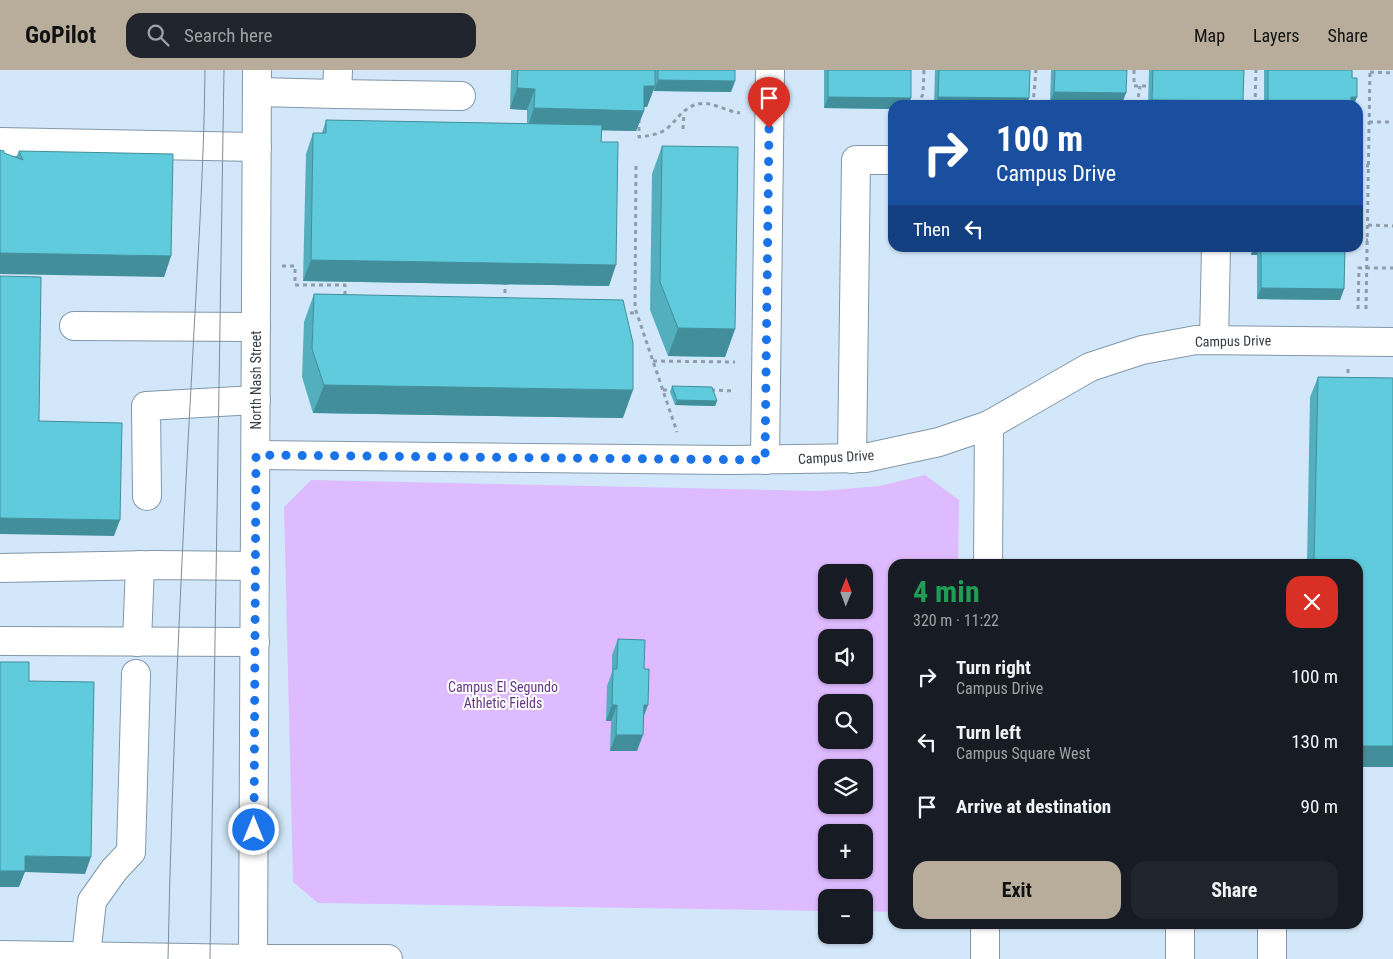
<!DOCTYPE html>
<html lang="en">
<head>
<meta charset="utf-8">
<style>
	body { margin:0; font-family:"Roboto Condensed",sans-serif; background:#20242c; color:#f1f3f6; height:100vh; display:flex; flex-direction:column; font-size:19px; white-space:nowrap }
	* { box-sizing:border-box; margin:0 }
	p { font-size:16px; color:#9ea1a6 }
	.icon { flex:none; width:28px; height:28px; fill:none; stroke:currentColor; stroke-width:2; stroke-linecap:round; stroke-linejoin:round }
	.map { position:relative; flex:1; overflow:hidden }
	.details { position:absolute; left:888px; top:489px; width:475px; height:370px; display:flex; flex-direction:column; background:#171b24; border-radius:15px; box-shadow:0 1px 4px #0004 }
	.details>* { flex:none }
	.banner { position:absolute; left:888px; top:30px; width:475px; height:152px; border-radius:15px; box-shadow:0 1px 4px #0004; background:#1a4fa0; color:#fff; overflow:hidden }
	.needle { width:32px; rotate:1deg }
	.fabs { position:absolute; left:818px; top:494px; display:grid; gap:10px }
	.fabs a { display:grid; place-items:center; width:55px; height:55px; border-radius:10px; background:#171b24; box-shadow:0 1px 4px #0004; font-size:25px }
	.pin { position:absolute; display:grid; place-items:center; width:42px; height:42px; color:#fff; margin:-51px -21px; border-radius:50% 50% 50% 0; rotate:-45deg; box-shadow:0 0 5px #0007 }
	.pin .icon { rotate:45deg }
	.me { position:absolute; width:55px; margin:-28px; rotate:0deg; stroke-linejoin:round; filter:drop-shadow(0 0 4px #0008) }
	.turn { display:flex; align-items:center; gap:18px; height:105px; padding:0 25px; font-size:22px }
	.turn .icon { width:65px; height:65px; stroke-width:2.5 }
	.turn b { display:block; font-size:35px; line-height:42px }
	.then { display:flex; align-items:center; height:48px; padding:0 25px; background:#0003; gap:10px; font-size:19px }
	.round { display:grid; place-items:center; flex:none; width:52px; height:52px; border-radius:15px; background:#20242c }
	.summary { display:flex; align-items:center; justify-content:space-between; height:85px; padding:0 25px }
	h1 { font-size:30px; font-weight:700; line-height:38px; color:#1e9e55 }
	.action { display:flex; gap:10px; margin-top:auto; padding:10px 25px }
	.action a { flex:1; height:58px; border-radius:15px; background:#b7ad9a; color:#111; font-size:20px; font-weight:700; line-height:58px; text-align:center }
	.action a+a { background:#20242c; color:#f1f3f6 }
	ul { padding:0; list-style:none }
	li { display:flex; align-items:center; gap:15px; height:65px; padding:0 25px }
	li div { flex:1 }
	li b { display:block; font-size:19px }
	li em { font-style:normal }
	header { display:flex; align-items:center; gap:30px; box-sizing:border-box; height:70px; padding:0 25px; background:#b7ad9a; color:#111 }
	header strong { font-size:24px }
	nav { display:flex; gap:28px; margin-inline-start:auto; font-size:18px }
	.search { width:350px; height:45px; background:#20242c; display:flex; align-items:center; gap:12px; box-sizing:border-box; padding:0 18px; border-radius:15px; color:#9ea1a6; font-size:19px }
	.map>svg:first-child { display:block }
	.green { fill:#debafe; fill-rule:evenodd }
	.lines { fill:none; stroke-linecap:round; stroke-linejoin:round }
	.minor-casing { stroke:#8297a7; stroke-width:30 }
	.path { stroke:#8d9dab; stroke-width:3; stroke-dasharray:4 4; stroke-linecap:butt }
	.minor { stroke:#fff; stroke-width:28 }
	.tram { stroke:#7e8d99; stroke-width:1 }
	.path-bridge { stroke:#8d9dab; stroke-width:3; stroke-dasharray:4 4; stroke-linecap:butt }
	.wall { fill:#53afbe }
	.shaded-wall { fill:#438e9b }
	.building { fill:#60cbdd; stroke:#438e9b }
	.route { stroke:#1a73e8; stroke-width:9; stroke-dasharray:0 16.2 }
	.labels { text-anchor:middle; stroke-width:4; stroke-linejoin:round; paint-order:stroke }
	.street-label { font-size:14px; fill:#333c43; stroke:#fff }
	.park-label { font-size:14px; fill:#633685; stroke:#fff }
</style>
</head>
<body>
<header>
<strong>GoPilot</strong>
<div class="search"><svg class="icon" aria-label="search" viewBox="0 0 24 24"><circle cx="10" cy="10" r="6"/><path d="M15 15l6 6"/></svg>Search here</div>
<nav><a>Map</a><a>Layers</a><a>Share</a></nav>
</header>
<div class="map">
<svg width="1393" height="889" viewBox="0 0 1393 889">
	<rect width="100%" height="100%" fill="#d2e8fa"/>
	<!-- green -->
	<path class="green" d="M 925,405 L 959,430 L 958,494 L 892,494 L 892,842 L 864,841 L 864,828 L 826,828 L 826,841 L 318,833 L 293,812 L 284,437 L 311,410 L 820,421 L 880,416 ZM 826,502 L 864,502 L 864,540 L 826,540 ZM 826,568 L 864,568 L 864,605 L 826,605 ZM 826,632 L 864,632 L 864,670 L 826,670 ZM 826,698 L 864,698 L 864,735 L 826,735 ZM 826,762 L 864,762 L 864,800 L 826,800 Z"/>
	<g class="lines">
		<defs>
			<g id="minor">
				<polyline points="257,22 337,24 338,0"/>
				<polyline points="337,24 461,26"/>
				<polyline points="0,72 257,77"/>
				<polyline points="74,256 256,257"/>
				<polyline points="1214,270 1216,178"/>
				<polyline points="256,385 731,390 865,388 939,372 989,355 1090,297 1142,280 1196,270 1393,272"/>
				<polyline points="852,389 856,90 892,90"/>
				<polyline points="765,390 770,0"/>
				<polyline points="147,426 146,336 256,330"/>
				<polyline points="988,494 989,355"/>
				<polyline points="0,498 155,495 255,496"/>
				<polyline points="0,571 255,572"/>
				<polyline points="137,572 140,495"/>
				<polyline points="1272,854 1272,889"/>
				<polyline points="0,885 253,889 388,889"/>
				<polyline points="86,886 92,831 114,800 131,782 136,604"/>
				<polyline points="253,889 257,0"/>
				<polyline points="985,889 985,854"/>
				<polyline points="1180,889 1180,854"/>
			</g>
		</defs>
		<!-- minor casing -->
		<use href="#minor" class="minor-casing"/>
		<!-- path -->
		<g class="path">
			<polyline points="1134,0 1134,16 1149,16"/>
			<polyline points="1370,2 1393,3"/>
			<polyline points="918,35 923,24 924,0"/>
			<polyline points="1033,35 1036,0"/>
			<polyline points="1137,35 1140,16"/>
			<polyline points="1255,35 1256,0"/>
			<path d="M 639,49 L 639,67 C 648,66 656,65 665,60 C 676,52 683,37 698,34 C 711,31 726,41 740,43"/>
			<polyline points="1369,52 1393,52"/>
			<polyline points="683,59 684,43"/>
			<polyline points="1358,95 1369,96"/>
			<polyline points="636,96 635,238 677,362"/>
			<polyline points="1368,155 1393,156"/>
			<polyline points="1358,170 1368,170"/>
			<polyline points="282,196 295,196 295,215 345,215 345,227"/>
			<polyline points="1358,239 1359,198 1393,198"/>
			<polyline points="1366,239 1370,0"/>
			<polyline points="622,243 636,243"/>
			<polyline points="653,291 735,292"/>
			<polyline points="1348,311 1348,298"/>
			<polyline points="663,320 675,320"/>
			<polyline points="711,320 734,321"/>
		</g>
		<!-- minor -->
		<use href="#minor" class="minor"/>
		<!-- tram -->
		<g class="tram">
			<path d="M 168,889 C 172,692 181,496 192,299 C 197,200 204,100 205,0"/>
			<polyline points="210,889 224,0"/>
		</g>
		<!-- path-bridge -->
		<polyline class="path-bridge" points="505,231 505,214"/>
	</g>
	<!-- wall -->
	<g class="wall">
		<polygon points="511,0 735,0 735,11 731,22 654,21 654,18 647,37 644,37 644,41 636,61 602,60 601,72 609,216 303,211 306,84 313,63 322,63 326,50 527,54 527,40 510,39"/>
		<polygon points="824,0 911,0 911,28 908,35 892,35 892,39 824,38"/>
		<polygon points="935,0 1030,0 1027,35 934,35"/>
		<polygon points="1051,0 1127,0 1122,34 1050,33"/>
		<polygon points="1149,0 1244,0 1242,35 1148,35"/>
		<polygon points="1264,0 1352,0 1354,35 1264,35"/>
		<polygon points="662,76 735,259 725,287 668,286 650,240 652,104"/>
		<polygon points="19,81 171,186 164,207 4,83 16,87"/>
		<polygon points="1252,178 1345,178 1344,219 1340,230 1257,229 1257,185 1251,185"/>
		<polygon points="314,224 623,348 313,343 302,307 304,252"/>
		<polygon points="1318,307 1393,308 1393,697 1358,697 1358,494 1307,494 1310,327"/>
		<polygon points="672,316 717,331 715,336 675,335 670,322"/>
		<polygon points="618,569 644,647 637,681 610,681 611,651 606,651 607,616 612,602 612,585"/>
	</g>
	<!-- shaded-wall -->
	<g class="shaded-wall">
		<polygon points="658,10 735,11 731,22 654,21"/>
		<polygon points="644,16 655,16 647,37 637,37"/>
		<polygon points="517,18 535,19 527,40 510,39"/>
		<polygon points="1054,22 1126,23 1122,34 1050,33"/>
		<polygon points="828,27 911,28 908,35 892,35 892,39 824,38"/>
		<polygon points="938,27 1029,28 1027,35 936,35"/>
		<polygon points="1351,27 1357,27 1354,35 1348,35"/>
		<polygon points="1152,30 1243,31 1242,35 1150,35"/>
		<polygon points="534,38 644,41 636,61 527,59"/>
		<polygon points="1254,178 1260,178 1257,185 1251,185"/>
		<polygon points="0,183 171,186 164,207 0,204"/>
		<polygon points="311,190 616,195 609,216 303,211"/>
		<polygon points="1261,218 1344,219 1340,230 1257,229"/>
		<polygon points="678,258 735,259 725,287 668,286"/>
		<polygon points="324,315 633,320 623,348 313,343"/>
		<polygon points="677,330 717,331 715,336 675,335"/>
		<polygon points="0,448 120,450 114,466 0,464"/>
		<polygon points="612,635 617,635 611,651 606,651"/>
		<polygon points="644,635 648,635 642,651"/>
		<polygon points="616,665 643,665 637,681 610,681"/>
		<rect x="1358" y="676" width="35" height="21"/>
		<polygon points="25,786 91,787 85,804 25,802 19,817 0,817 0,801"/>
	</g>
	<!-- building -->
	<g class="building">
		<polygon points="518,0 655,0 655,16 644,16 644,41 534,38 535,19 517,18"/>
		<polygon points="658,0 735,0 735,11 658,10"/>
		<polygon points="828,0 911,0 911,28 828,27"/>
		<polygon points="939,0 1030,0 1029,28 938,27"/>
		<polygon points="1055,0 1127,0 1126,23 1054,22"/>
		<polygon points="1153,0 1244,0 1243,31 1152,30"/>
		<polygon points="1268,0 1352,0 1352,8 1357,8 1357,27 1351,27 1351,35 1268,35"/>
		<polygon points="326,50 602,55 601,72 618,72 616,195 311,190 313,63 326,63"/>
		<polygon points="662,76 738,77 735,259 678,258 660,212"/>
		<polygon points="0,80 4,81 4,83 23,90 19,81 173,84 171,186 0,183"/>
		<polygon points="1261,178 1345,178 1344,219 1261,218"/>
		<polygon points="0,206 41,207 39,351 122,353 120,450 0,448"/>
		<polygon points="314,224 623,230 633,273 633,320 324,315 312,279"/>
		<polygon points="1318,307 1393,308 1393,676 1358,676 1358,494 1314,494"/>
		<polygon points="672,316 712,317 717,331 677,330"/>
		<polygon points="618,569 645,570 644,599 649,599 648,635 644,635 643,665 616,665 617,635 612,635 613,599 617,599"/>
		<polygon points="0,592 29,592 29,611 94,612 91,787 25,786 25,801 0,801"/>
	</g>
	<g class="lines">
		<!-- route -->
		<polyline class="route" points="254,760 256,385 765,390 769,58"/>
	</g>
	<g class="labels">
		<!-- street labels -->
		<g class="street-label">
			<text transform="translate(1233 271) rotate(-1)" y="5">Campus Drive</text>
			<text transform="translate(256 310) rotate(-90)" y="5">North Nash Street</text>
			<text transform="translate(836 387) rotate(-3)" y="5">Campus Drive</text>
		</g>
		<!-- park labels -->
		<g class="park-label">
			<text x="503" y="622">Campus El Segundo<tspan x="503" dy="16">Athletic Fields</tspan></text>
		</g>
	</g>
</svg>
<div class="fabs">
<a><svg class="needle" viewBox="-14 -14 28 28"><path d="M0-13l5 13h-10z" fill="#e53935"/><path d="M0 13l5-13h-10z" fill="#9ea1a6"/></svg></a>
<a><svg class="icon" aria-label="sound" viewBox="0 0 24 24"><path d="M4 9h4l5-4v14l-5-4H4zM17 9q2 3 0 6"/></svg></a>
<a><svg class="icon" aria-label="search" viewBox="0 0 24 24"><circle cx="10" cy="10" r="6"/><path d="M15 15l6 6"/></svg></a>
<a><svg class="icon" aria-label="layers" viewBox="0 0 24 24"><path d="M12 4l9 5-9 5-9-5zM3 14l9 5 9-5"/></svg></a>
<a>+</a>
<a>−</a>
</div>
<div class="pin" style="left:769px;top:58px;background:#d93025"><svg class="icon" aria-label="arrive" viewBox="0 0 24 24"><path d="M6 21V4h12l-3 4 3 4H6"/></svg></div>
<svg class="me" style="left:254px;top:760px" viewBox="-20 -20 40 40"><circle r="17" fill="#1a73e8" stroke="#fff" stroke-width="3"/><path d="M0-11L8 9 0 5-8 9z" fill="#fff"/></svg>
<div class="banner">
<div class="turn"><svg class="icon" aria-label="right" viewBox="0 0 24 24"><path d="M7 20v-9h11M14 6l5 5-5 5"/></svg><div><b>100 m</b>Campus Drive</div></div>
<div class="then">Then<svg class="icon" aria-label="left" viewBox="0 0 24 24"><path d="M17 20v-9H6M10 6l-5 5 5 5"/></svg></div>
</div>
<section class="details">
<div class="summary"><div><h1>4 min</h1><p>320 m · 11:22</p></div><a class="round" style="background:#d93025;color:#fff"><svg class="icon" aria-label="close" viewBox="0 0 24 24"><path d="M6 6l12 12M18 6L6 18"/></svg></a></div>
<ul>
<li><svg class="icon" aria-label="right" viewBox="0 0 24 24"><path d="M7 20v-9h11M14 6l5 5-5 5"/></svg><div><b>Turn right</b><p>Campus Drive</p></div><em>100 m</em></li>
<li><svg class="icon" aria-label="left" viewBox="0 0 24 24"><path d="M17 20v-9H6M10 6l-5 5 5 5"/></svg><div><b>Turn left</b><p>Campus Square West</p></div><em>130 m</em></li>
<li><svg class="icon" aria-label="arrive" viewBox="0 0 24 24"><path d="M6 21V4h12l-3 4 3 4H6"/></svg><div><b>Arrive at destination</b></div><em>90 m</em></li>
</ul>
<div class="action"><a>Exit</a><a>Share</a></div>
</section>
</div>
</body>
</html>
